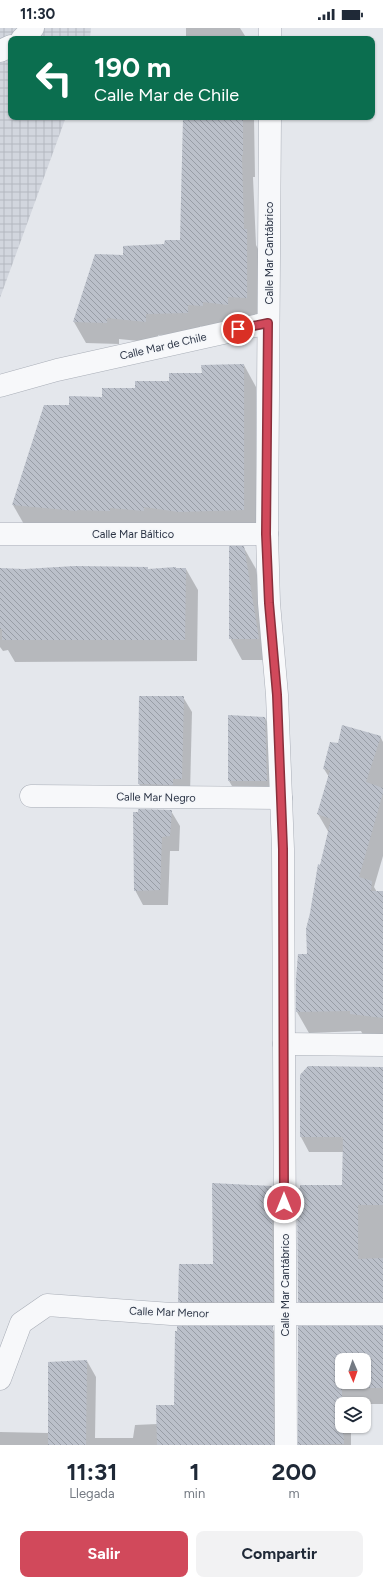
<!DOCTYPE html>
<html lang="es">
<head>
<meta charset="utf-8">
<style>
	body { margin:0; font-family:Figtree,sans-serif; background:#f2f2f3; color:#1f2937; height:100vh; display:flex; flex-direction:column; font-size:15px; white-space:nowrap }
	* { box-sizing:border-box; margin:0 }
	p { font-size:13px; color:#747a83 }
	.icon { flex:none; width:22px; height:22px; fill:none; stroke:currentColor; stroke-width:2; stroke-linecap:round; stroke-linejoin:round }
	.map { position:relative; height:1417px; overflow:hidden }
	.side { display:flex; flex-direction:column; background:#fff; flex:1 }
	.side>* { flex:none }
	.hud { position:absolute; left:8px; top:8px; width:367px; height:84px; border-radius:8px; box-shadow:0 1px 3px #0004; background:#0b6e4f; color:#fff; overflow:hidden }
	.needle { width:26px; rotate:178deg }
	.tools { position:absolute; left:335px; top:1325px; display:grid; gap:8px }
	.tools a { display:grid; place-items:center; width:36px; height:36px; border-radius:8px; background:#fff; box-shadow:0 1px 3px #0004; font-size:20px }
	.pin { position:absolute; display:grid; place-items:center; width:34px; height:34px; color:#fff; margin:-17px; border:2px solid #fff; border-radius:50%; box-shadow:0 1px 4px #0007 }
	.me { position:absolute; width:44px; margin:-22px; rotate:0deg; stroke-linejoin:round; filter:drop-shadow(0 0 3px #0008) }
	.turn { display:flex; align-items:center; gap:14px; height:84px; padding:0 20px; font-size:18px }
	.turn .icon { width:52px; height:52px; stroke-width:2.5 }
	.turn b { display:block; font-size:28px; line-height:34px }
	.eta { display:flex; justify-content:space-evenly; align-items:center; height:68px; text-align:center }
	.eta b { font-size:24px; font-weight:700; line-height:28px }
	.button { display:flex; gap:8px; margin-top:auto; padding:8px 20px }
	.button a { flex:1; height:46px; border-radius:8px; background:#d1495b; color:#fff; font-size:16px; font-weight:700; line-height:46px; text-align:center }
	.button a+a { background:#f2f2f3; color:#1f2937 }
	.status { display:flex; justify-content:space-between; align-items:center; height:28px; padding:0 20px; background:#fff; direction:ltr }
	.status svg { height:11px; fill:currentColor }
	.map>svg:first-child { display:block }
	.industrial { fill:url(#industrial-grid) }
	.shadow { fill:#0003; fill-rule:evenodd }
	.building { fill:url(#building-back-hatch); fill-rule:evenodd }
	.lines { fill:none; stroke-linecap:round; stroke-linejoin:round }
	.minor-casing { stroke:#a9aeb7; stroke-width:23 }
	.minor { stroke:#f7f8fa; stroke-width:22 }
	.route-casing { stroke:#882f3b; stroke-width:10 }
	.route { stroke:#d1495b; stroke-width:7 }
	.labels { text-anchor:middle; stroke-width:3; stroke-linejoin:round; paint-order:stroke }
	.street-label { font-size:11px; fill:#2b3445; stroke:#f4f6f9 }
</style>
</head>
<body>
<div class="status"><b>11:30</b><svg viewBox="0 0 49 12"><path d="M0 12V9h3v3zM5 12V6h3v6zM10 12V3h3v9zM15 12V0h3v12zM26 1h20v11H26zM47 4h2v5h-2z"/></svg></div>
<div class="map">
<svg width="383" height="1417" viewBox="0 0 383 1417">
	<defs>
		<pattern id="industrial-grid" width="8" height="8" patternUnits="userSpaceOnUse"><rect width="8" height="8" fill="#d2d6de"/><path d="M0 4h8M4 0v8" fill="none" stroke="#b4b8c0"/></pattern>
		<pattern id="building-back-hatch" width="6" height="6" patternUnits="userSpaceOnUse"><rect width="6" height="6" fill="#bbc0ca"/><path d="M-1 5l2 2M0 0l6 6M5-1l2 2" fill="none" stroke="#989da6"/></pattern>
	</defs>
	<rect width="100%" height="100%" fill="#e4e7ec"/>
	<!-- industrial -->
	<polygon class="industrial" points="0,0 91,0 90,11 11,11 11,89 66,89 0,270"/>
	<!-- shadow -->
	<g class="shadow">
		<polygon points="186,0 240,0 247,11 186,11"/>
		<polygon points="184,89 256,89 256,90 254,90 255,149 253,149 256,217 259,223 258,291 215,299 200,298 200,306 158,307 158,315 119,311 119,316 86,315 74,294 124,228 181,213"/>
		<polygon points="244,337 256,359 256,503 25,498 13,477 70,378 136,361"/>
		<polygon points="244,520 256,541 271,632 242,632 230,610"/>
		<polygon points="0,541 186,541 198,562 197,633 15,634 8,622 3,623 0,619"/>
		<polygon points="140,669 183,669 192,684 190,766 148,771 139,756"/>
		<polygon points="265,690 273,705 275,767 238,768 229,753"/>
		<polygon points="380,708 383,714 383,828 374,859 377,864 383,864 383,1009 363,1007 361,1003 309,1005 297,984 297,951 308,927 321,838 329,805 318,786 329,749 324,741 339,716"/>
		<polygon points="171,783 180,798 179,823 170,823 168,877 143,877 135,862"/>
		<polygon points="383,1040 383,1289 308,1289 299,1273 343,1158 344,1124 309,1124 301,1109"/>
		<polygon points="272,1159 280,1174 281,1288 187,1288 179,1273 214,1237"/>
		<path d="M 383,1299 L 383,1376 L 342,1376 L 342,1398 L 351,1398 L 351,1417 L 300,1417 L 299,1300 ZM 342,1332 L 364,1332 L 364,1354 L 342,1354 Z"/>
		<polygon points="272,1300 281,1315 282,1417 0,1417 0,1404 49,1405 87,1333 96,1349 95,1410 133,1410 135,1397 157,1396 175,1378"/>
	</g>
	<!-- building -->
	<g class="building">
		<polygon points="183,89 243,89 243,127 242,127 244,201 247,201 247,270 228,269 228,277 203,274 203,278 188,277 188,285 146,286 146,294 107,290 107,295 73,294 95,226 123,227 123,218 164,216 165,212 180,212"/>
		<polygon points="244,336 244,482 179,484 144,479 144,483 110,480 110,483 77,482 77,483 12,477 44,377 69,377 69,368 102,369 102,360 135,360 135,353 169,353 169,345 202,345 201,337"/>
		<polygon points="229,518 244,518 259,611 229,611"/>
		<polygon points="75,538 148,539 148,541 176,539 176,540 186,540 185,612 2,612 2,601 0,601 0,540 24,541"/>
		<polygon points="139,668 184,668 182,751 173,751 173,757 138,756"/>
		<polygon points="228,687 265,689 267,753 228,753"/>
		<polygon points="342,697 381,708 366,754 383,760 383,765 359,849 372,853 371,863 383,863 383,990 350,986 350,983 296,984 296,951 298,926 307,926 306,901 310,885 318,836 320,837 331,791 317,786 330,742 323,741 330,714 338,715"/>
		<polygon points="138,781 172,782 170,808 162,809 160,862 134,863 133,784 138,784"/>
		<polygon points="308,1038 383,1039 383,1177 358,1177 358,1231 383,1230 383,1274 298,1274 297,1160 300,1160 300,1157 342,1157 343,1109 300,1109 300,1047"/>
		<polygon points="212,1155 272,1158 273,1274 178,1274 179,1236 213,1236"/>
		<polygon points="177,1298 273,1298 274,1417 157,1417 156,1377 174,1377 175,1303 177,1303"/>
		<path d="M 298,1298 L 383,1298 L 383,1360 L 342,1360 L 342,1398 L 343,1398 L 344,1416 L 298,1417 ZM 342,1332 L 364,1332 L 364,1354 L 342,1354 Z"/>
		<polygon points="87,1332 86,1417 48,1417 48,1334"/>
	</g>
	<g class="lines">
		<defs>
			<g id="minor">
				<polyline points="22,11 33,0"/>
				<polyline points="270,11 270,0"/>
				<polyline points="0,23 11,18"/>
				<polyline points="270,89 267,506 269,575 277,667 283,821 286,1417"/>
				<polyline points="0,358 57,342 268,295"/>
				<polyline points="0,506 267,506"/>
				<polyline points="31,768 281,770"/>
				<polyline points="284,1016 383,1017"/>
				<polyline points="0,1351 21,1295 47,1277 171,1286 383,1286"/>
			</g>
		</defs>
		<!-- minor casing -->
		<use href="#minor" class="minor-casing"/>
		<!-- minor -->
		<use href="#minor" class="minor"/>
	</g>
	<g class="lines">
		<defs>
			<polyline id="route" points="238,301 268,295 266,506 269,575 277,667 283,821 284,1175"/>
		</defs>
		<!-- route casing -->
		<use href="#route" class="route-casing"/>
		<!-- route -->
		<use href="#route" class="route"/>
	</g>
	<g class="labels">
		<!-- street labels -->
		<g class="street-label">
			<text transform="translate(269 225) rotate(-90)" y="4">Calle Mar Cantábrico</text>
			<text transform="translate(163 318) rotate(-13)" y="4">Calle Mar de Chile</text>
			<text x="133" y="510">Calle Mar Báltico</text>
			<text transform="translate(156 769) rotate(1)" y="4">Calle Mar Negro</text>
			<text transform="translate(285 1257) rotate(-90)" y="4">Calle Mar Cantábrico</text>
			<text transform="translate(169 1284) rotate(2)" y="4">Calle Mar Menor</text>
		</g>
	</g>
</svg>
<div class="tools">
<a><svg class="needle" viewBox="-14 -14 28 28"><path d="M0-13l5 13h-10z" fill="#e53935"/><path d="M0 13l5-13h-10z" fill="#747a83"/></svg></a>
<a><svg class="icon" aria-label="layers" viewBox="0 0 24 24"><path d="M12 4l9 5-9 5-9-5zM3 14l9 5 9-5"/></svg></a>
</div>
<div class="pin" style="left:238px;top:301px;background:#d93025"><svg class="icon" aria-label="arrive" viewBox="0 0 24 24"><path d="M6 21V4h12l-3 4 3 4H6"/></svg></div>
<svg class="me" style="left:284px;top:1175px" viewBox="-20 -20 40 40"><circle r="17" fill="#d1495b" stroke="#fff" stroke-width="3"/><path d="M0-11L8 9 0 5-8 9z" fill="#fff"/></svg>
<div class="hud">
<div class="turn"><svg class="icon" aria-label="left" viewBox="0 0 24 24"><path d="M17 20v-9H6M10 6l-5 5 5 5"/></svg><div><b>190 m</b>Calle Mar de Chile</div></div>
</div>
</div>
<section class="side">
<div class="eta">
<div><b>11:31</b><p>Llegada</p></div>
<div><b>1</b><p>min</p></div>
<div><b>200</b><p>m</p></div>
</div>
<div class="button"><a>Salir</a><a>Compartir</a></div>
</section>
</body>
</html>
